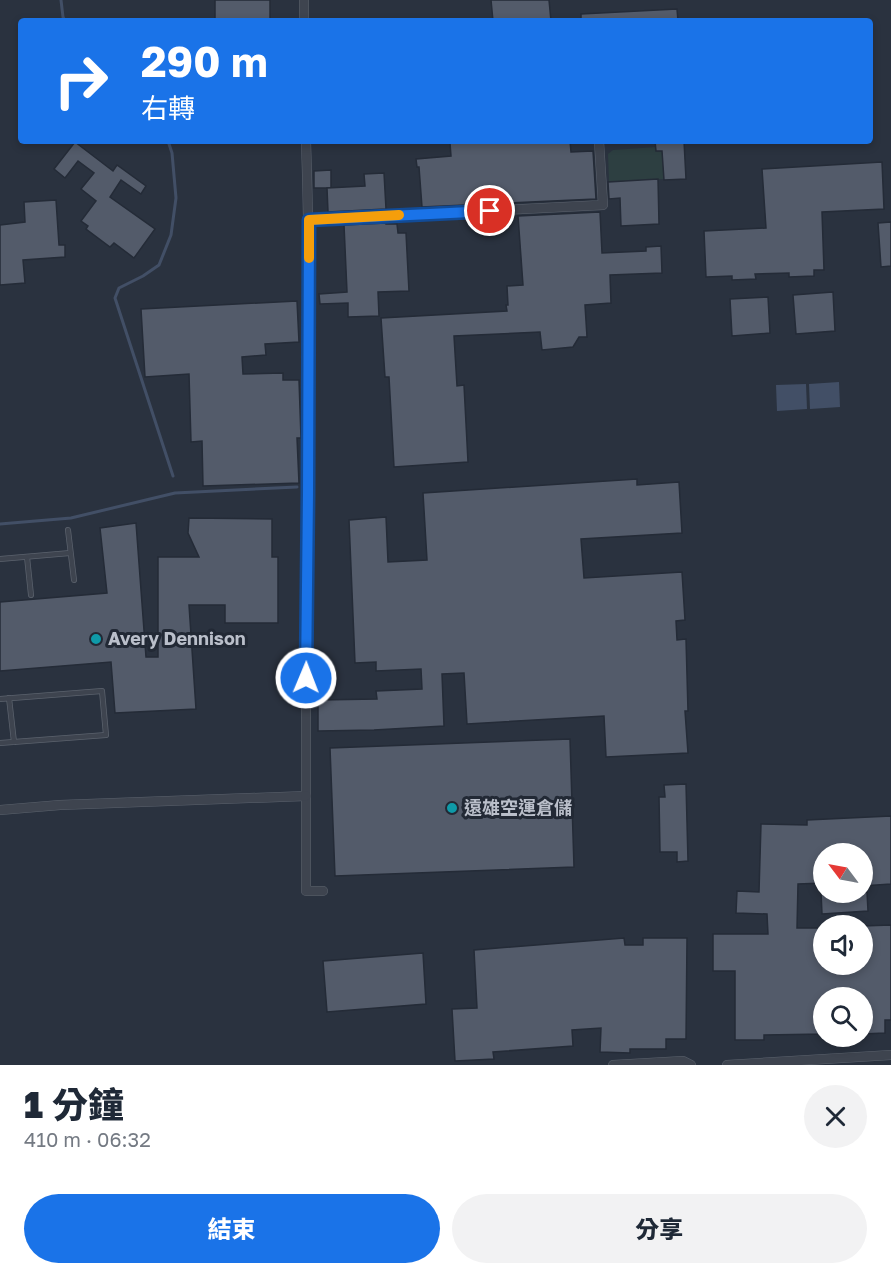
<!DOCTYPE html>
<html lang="zh-TW">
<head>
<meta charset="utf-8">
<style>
	body { margin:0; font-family:"Golos Text","Noto Sans TC",sans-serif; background:#f2f2f3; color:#1f2937; height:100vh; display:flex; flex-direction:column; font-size:22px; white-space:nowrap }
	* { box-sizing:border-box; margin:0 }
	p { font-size:20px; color:#747a83 }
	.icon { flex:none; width:33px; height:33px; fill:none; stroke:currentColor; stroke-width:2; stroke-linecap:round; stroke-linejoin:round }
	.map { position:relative; height:1065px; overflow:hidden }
	.details { display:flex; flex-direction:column; background:#fff; flex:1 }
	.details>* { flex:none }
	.guide { position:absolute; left:18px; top:18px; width:855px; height:126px; border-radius:6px; box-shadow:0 3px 9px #0003; background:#1a73e8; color:#fff; overflow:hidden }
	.needle { width:39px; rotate:302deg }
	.tools { position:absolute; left:813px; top:843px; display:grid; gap:12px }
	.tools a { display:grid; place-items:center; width:60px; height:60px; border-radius:50%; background:#fff; box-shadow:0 3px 9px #0003; font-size:30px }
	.pin { position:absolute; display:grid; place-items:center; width:51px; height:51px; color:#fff; margin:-26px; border:3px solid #fff; border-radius:50%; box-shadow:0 2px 6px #0007 }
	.me { position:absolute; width:66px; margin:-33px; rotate:1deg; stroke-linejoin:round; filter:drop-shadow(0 0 4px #0008) }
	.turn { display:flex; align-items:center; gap:21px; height:126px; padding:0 24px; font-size:27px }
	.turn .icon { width:78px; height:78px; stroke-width:2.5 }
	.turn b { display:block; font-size:42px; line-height:51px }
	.round { display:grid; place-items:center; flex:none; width:63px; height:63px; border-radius:32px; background:#f2f2f3 }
	.overview { display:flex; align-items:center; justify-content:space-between; height:102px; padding:0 24px }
	h1 { font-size:36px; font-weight:800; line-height:45px }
	.button { display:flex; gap:12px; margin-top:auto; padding:12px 24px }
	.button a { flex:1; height:69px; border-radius:36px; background:#1a73e8; color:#fff; font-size:24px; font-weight:800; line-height:69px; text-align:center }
	.button a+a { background:#f2f2f3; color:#1f2937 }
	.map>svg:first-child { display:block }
	.green { fill:#2d3f41 }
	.water { fill:#424f66 }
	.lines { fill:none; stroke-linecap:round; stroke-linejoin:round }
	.stream { stroke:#424f66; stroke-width:3 }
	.building { fill:#535b6a; stroke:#242b37; stroke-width:1.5 }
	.service-casing { stroke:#5b626d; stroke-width:6 }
	.minor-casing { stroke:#5b626d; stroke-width:10 }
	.service { stroke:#3e444f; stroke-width:4.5 }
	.minor { stroke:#3e444f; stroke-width:9 }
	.route-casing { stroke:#114b97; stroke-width:15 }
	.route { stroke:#1a73e8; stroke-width:10 }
	.slow { stroke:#f59e0b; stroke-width:10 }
	.culture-dot { fill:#0f9aa8; stroke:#222935; stroke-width:2 }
	.labels { text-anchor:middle; stroke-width:6; stroke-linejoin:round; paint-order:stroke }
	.poi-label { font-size:18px; font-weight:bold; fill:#babfca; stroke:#222935; text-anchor:start }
</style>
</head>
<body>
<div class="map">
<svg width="891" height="1065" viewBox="0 0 891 1065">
	<rect width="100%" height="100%" fill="#2a323f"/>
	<!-- green -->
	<polygon class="green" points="656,147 656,151 662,151 664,179 609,182 608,154 613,150"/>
	<!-- water -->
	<g class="water">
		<polygon points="839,382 840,407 810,409 809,384"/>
		<polygon points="806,384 807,409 777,411 776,385"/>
	</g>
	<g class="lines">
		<!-- stream -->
		<g class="stream">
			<polyline points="61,0 63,17 65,21"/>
			<polyline points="168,141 172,153 176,198 171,235 159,265 143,276 119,288 115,298 173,476"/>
			<polyline points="0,524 71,518 175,493 297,487"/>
		</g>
	</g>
	<!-- building -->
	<g class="building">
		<rect x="215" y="0" width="55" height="21"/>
		<polygon points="491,0 549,0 551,21 493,21"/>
		<polygon points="677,9 678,21 581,21 581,14"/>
		<polygon points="488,141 570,141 571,152 593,151 596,199 422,207 419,167 417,167 416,159 451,156 450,143"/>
		<polygon points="655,141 684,141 686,179 664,180 662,151 656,151"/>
		<polygon points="75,142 113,171 117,165 146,186 141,194 121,180 110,197 155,229 134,258 114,243 110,247 86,229 88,226 81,221 96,201 81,189 94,173 78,161 65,178 54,169"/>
		<polygon points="882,162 884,209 822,212 824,270 814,270 814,276 789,277 789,273 755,274 756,279 732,280 732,276 706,277 704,231 766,228 762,169"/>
		<polygon points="331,170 331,188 314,188 314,171"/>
		<polygon points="384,173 386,209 328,212 327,188 365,186 364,174"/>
		<polygon points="658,179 659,224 621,226 620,198 609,199 608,182"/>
		<polygon points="56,200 59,245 65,245 65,257 23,260 25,283 0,285 0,225 25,222 24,202"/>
		<polygon points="600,212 602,253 646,251 646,247 661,246 662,273 610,275 611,303 585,305 587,337 579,337 573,347 542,350 540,332 454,336 457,386 464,385 468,462 394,467 389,377 385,377 381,318 507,311 506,305 508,305 507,286 523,285 518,216"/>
		<polygon points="891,222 891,266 881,267 878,223"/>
		<polygon points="386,223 386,224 397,224 398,233 406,233 409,291 378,292 379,316 348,317 348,303 320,304 319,294 347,292 344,225"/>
		<polygon points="833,292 835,331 796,334 793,295"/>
		<polygon points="768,297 770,333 732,336 730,299"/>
		<polygon points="297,301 299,342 265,344 266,355 242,357 243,374 283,373 283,380 299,380 301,438 297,438 299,483 203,486 202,441 191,442 189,374 145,377 141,309"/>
		<polygon points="637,479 637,485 679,482 682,533 581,539 584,578 682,572 685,620 676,621 677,640 686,639 688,711 685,711 688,753 606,757 604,716 467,724 464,673 442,674 444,726 374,730 318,731 318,700 377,699 376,691 422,689 421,669 376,671 376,662 355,663 349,520 386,517 388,562 427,560 423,493"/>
		<polygon points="189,518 272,519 272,557 278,557 278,623 225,623 225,605 189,605 196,709 115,713 111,662 0,671 0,602 107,593 100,528 136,523 146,657 158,657 158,557 199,557 188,533"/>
		<polygon points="570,739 574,867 335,876 330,748"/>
		<polygon points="686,784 688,861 677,862 677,852 660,852 659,797 665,797 664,785"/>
		<polygon points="891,816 891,884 862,886 862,854 824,854 824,883 798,884 797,928 824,928 824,964 862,964 862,926 891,925 891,1020 885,1020 885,1033 862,1034 862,998 824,998 824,1034 764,1035 764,1040 735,1040 735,971 713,971 713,934 768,934 767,914 736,913 737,891 759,892 761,824 807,825 807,820"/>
		<polygon points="821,892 867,892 868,911 822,914"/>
		<polygon points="624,938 625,945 643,945 643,938 687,938 686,1039 666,1039 666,1049 630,1049 630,1053 600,1052 601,1028 572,1030 573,1046 493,1052 494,1059 455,1061 452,1009 477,1008 474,950"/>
		<polygon points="423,953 426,1004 327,1012 323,961"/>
	</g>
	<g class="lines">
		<defs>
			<g id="service">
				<polyline points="68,530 74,580"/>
				<polyline points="27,557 31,595"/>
				<polyline points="0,559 70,553"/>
				<polyline points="9,698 14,742"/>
				<polyline points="0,699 102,691 106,735 0,743"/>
			</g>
			<g id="minor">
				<polyline points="304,0 304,21"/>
				<polyline points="309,220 603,205 599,141"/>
				<path d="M 306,678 C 308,499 312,320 306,141"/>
				<polyline points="284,690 306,702 306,891 323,891"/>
				<polyline points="0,810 60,805 306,796"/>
				<polyline points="613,1065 683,1061 691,1065"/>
				<polyline points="727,1065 891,1055"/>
			</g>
		</defs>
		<!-- service casing -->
		<use href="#service" class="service-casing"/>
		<!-- minor casing -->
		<use href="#minor" class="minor-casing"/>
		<!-- service -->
		<use href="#service" class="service"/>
		<!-- minor -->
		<use href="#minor" class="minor"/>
	</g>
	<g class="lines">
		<defs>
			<polyline id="route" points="306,678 308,494 309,220 490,211"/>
		</defs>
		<!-- route casing -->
		<use href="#route" class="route-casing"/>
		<!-- route -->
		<use href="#route" class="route"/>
		<!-- slow -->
		<polyline class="slow" points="309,258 309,220 399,215"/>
	</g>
	<!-- markers -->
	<g class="culture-dot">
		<circle cx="96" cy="639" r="6"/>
		<circle cx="452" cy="808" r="6"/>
	</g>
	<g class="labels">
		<!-- poi labels -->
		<g class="poi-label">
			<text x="108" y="645">Avery Dennison</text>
			<text x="464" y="814">遠雄空運倉儲</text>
		</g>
	</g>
</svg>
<div class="tools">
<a><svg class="needle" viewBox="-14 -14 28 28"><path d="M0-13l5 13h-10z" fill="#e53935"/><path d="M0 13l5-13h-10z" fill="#747a83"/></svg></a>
<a><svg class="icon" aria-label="sound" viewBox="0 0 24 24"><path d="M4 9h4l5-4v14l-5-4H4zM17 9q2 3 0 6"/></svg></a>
<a><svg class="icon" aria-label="search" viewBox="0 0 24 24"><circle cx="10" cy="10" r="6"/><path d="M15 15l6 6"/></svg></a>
</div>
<div class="pin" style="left:490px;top:211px;background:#d93025"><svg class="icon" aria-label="arrive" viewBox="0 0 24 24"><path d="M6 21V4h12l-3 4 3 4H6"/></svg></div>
<svg class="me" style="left:306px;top:678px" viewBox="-20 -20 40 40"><circle r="17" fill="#1a73e8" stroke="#fff" stroke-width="3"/><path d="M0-11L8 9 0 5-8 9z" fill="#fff"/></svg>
<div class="guide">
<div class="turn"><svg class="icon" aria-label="right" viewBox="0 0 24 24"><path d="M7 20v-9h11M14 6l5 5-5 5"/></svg><div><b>290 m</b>右轉</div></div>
</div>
</div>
<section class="details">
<div class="overview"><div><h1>1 分鐘</h1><p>410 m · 06:32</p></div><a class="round"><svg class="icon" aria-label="close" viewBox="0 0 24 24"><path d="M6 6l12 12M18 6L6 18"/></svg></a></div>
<div class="button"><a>結束</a><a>分享</a></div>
</section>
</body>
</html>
